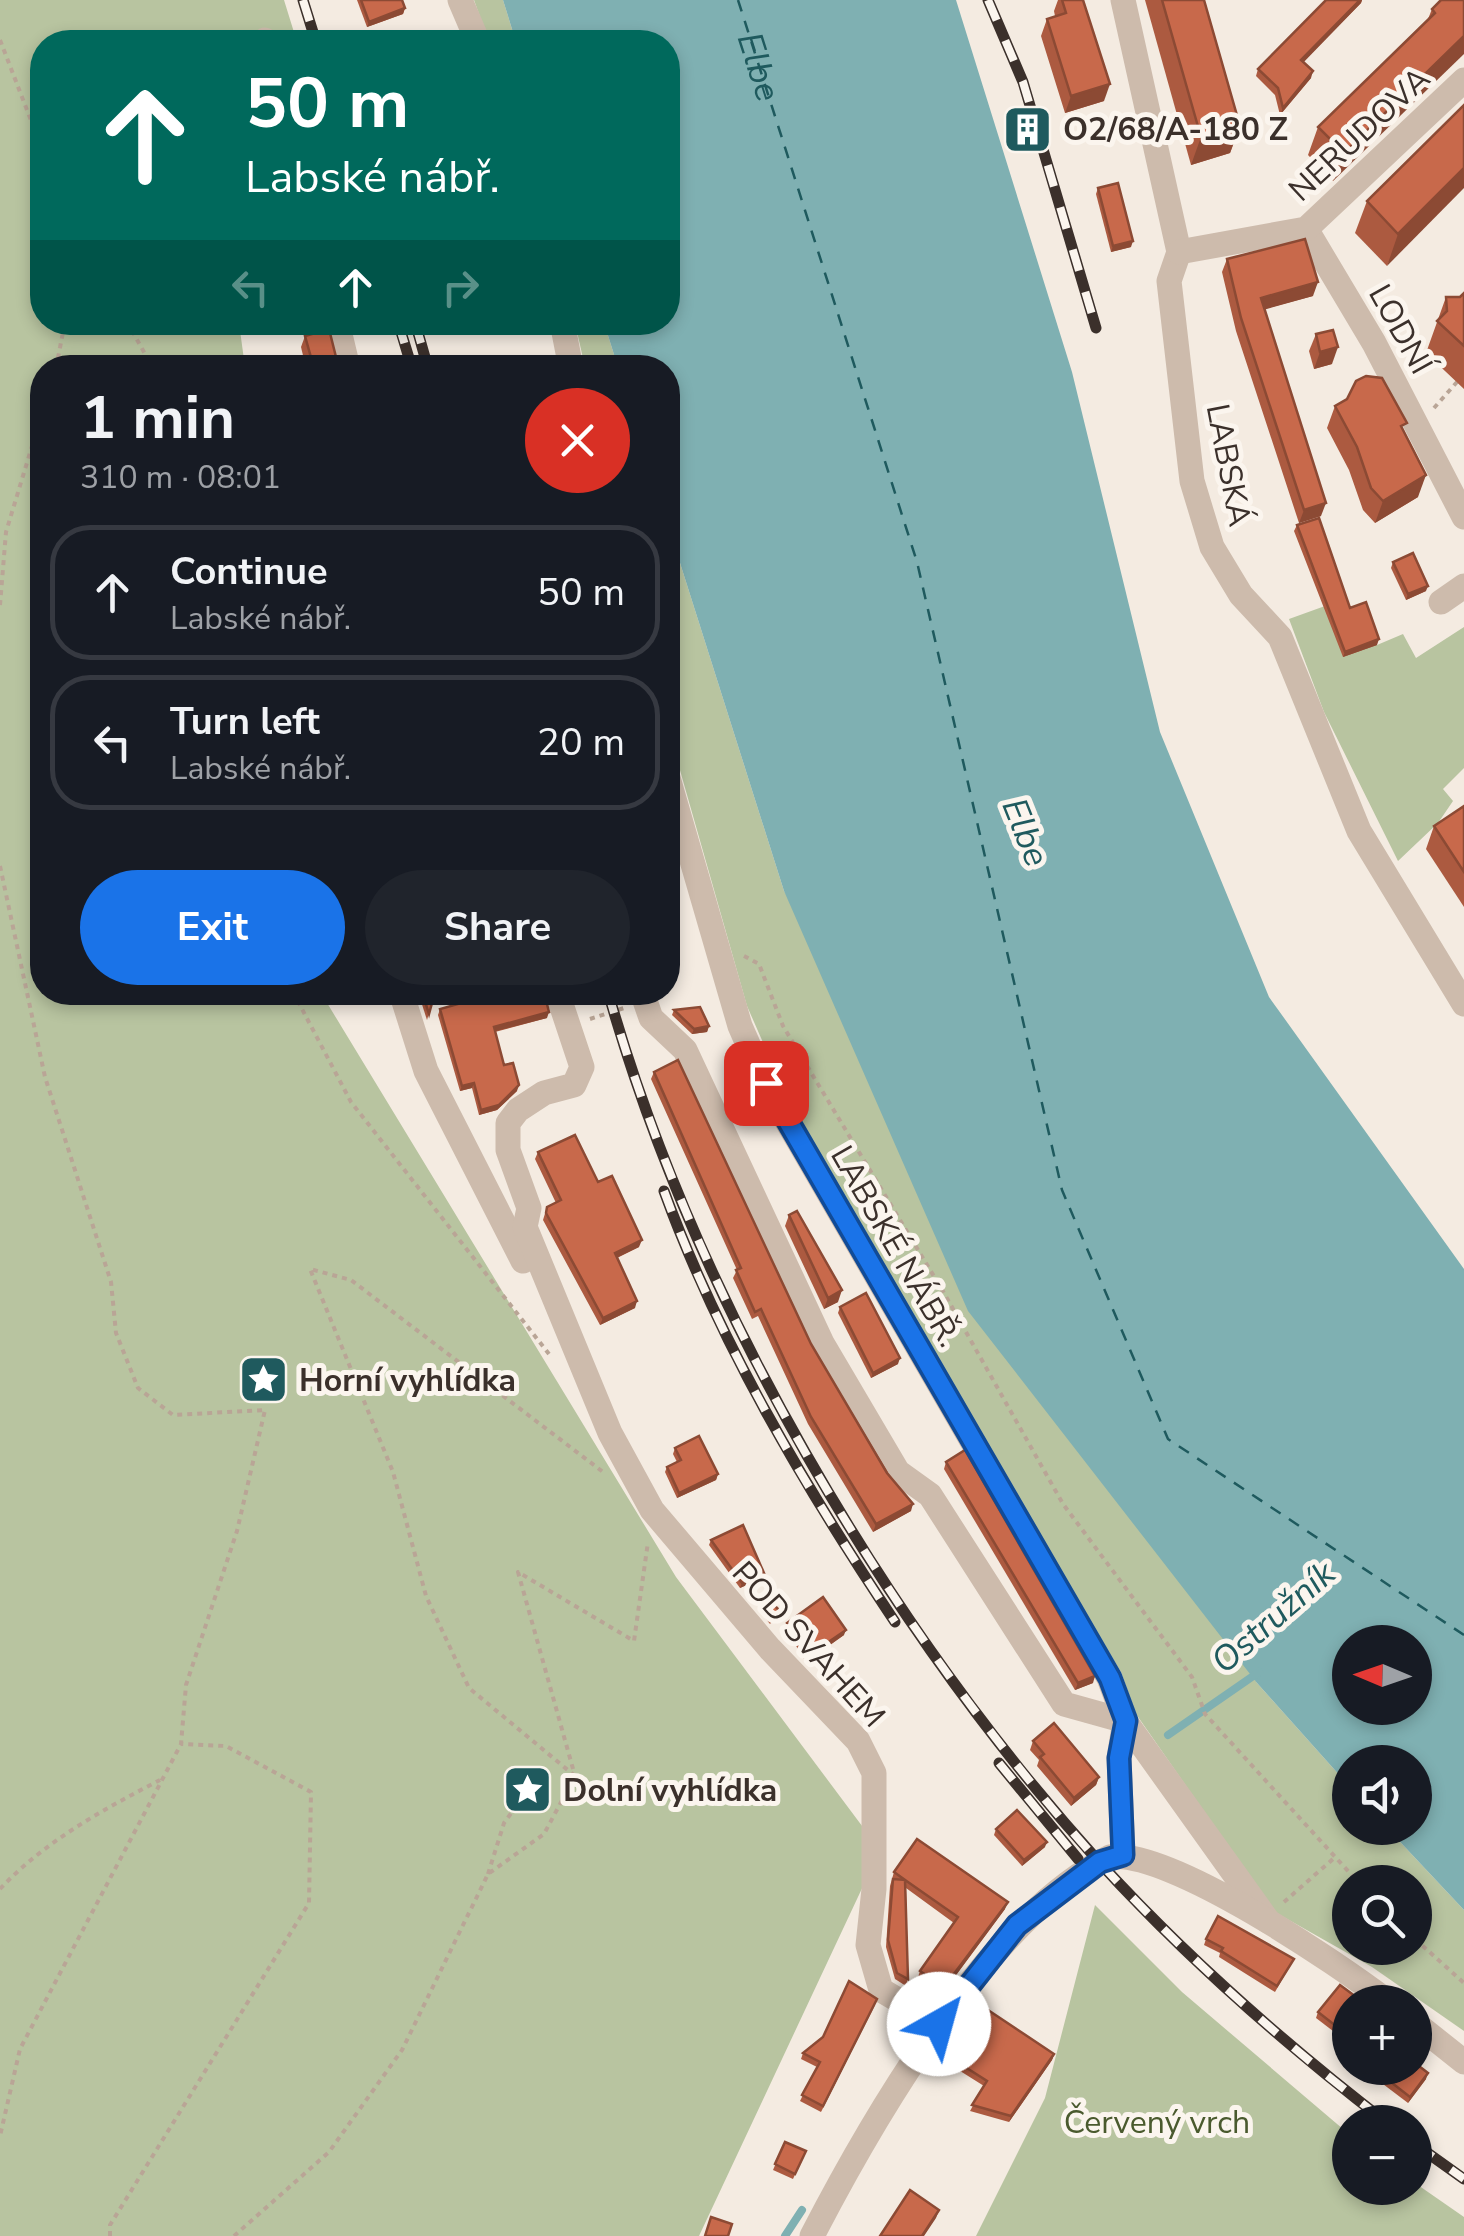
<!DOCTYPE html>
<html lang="en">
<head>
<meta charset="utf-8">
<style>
	body { margin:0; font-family:"Nunito Sans",sans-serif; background:#20242c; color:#f1f3f6; height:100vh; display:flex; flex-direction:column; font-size:38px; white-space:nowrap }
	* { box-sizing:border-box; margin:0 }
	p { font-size:32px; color:#9ea1a6 }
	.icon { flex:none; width:55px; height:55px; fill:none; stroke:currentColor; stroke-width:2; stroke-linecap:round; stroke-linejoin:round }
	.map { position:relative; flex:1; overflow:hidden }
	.drawer { position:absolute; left:30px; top:355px; width:650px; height:650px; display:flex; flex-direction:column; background:#171b24; border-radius:40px; box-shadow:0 5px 15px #0003 }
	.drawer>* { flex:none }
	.hud { position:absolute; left:30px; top:30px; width:650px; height:305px; border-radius:40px; box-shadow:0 5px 15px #0003; background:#00695c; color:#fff; overflow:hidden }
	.needle { width:65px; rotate:272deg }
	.controls { position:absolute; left:1332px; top:1625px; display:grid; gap:20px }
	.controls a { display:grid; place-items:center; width:100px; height:100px; border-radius:50%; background:#171b24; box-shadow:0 5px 15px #0003; font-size:50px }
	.pin { position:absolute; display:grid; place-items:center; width:85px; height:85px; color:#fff; margin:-42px; border-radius:20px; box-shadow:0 5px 15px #0006 }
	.me { position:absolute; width:110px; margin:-55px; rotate:38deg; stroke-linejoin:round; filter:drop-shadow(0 0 8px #0008) }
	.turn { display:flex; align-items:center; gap:35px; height:210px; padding:0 50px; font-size:45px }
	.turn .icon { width:130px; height:130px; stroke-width:2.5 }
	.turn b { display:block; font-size:70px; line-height:85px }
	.lanes { display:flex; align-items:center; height:95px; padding:0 50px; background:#0003; justify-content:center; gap:50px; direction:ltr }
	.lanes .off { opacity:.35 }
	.round { display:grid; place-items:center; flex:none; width:105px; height:105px; border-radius:52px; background:#20242c }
	.head { display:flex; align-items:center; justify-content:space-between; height:170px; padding:0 50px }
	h1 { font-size:60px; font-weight:700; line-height:75px }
	.button { display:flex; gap:20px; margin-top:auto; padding:20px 50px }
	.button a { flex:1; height:115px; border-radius:60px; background:#1a73e8; color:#fff; font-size:40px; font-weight:700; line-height:115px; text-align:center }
	.button a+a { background:#20242c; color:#f1f3f6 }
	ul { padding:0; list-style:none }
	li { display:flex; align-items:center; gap:30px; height:135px; margin:0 20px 15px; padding:0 30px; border:5px solid #363941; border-radius:40px }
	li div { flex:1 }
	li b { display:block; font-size:38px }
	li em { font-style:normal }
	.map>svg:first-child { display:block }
	.green { fill:#b8c4a0; fill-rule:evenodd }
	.water { fill:#7fb0b2; fill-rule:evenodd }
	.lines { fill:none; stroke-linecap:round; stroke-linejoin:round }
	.stream { stroke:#7fb0b2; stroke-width:8 }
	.ferry { stroke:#1f5a5e; stroke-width:2.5; stroke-dasharray:12 10; stroke-linecap:butt }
	.path { stroke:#b9a596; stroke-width:4; stroke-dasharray:5 5; stroke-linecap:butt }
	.minor { stroke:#cdbbac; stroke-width:25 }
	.rail-casing { stroke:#3b302b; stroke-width:11 }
	.rail { stroke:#fbf5ee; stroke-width:8; stroke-dasharray:22; stroke-linecap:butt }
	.wall { fill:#ac5a40 }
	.shaded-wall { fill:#8c4a34 }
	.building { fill:#c8694b; stroke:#8c4a34; stroke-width:2.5 }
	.route-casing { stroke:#114b97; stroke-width:25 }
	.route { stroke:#1a73e8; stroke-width:18 }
	.labels { text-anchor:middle; stroke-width:10; stroke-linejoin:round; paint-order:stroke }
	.poi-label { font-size:32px; font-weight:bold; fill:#3b302b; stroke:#fbf5ee; text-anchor:start }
	.street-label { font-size:32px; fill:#3b302b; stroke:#fbf5ee }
	.park-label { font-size:32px; fill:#4a5a2e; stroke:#fbf5ee }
	.water-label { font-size:35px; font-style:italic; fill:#1f5a5e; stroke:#fbf5ee }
</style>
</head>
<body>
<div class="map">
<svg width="1464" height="2236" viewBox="0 0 1464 2236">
	<rect width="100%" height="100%" fill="#f4ebe1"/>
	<!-- green -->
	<g class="green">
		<polygon points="0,0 284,0 297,42 42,42 42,322 239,323 245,367 42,368 42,992 321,993 676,1577 880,1850 699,2236 0,2236"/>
		<polygon points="474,0 503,0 516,42 489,42"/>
		<polygon points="575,323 604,323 618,367 585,367"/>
		<path d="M 668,525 L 784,891 L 1257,1683 L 1350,1787 L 1350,1828 L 1387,1828 L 1464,1910 L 1464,2031 L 1372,1967 L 1273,1911 L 1136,1714 L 1121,1672 L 935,1364 L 779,1079 L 747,1006 L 668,728 ZM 1350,1882 L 1415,1882 L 1415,1948 L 1350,1948 Z"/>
		<polygon points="1325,606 1377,645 1403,634 1416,658 1464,627 1464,768 1443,789 1453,801 1438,823 1398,861 1324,712 1289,619"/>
		<polygon points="1095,1905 1182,1992 1350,2135 1350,2188 1415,2188 1415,2183 1464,2217 1464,2236 976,2236 1045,2098"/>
	</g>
	<!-- water -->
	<path class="water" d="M 503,0 L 956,0 L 1072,372 L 1160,732 L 1269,997 L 1464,1269 L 1464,1910 L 1387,1828 L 1415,1828 L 1415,1762 L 1350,1762 L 1350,1787 L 1257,1683 L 968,1311 L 784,891 L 668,525 L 668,368 L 618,367 L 604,323 L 668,322 L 668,42 L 516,42 ZM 1350,1642 L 1415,1642 L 1415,1708 L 1350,1708 Z"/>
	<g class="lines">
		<!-- stream -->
		<g class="stream">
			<polyline points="1168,1735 1259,1672"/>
			<polyline points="785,2236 802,2210"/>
		</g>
		<!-- ferry -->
		<path class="ferry" id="s1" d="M 738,0 L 917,562 L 1062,1190 L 1168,1439 L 1464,1635"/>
		<!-- path -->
		<g class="path">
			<polyline points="0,40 42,149"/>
			<polyline points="127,322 153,368"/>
			<polyline points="56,368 65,322"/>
			<polyline points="1434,408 1457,382"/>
			<polyline points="0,605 6,532 42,413"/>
			<polyline points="0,866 45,1077 111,1282 116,1333 138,1388 173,1415 265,1410 237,1531 186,1685 181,1744 20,2049 0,2136"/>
			<polyline points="744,956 759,964 783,1026 944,1293 1063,1504 1192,1677 1205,1714 1358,1882"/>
			<polyline points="293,992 351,1102 549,1354"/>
			<polyline points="590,1019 624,1008"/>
			<polyline points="795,1081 791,1071 810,1071"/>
			<polyline points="575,1776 469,1688 426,1596 393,1472 310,1269 351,1280 603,1472"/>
			<polyline points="488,1874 504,1823 528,1790"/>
			<path d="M 0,1889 C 44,1842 102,1810 160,1780"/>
			<polyline points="1284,1902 1333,1859"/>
			<polyline points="1415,1939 1464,1983"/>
			<polyline points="110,2236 110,2225 309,1903 311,1792 226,1746 181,1744"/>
			<polyline points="234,2236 329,2152 402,2050 488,1874 544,1834 575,1776 518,1572 634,1641 648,1542"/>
		</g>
		<!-- minor -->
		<g class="minor">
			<polyline points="460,0 478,42"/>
			<polyline points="1123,0 1179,252 1169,281 1192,481 1212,547 1241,595 1280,637 1359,831 1464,1004"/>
			<polyline points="265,40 266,42"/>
			<polyline points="1306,229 1374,343 1464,517"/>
			<polyline points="1179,252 1306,229 1464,80"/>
			<polyline points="337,322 348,368"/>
			<polyline points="562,322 571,368"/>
			<polyline points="1441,602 1464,586"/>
			<polyline points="668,778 740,1026 765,1083 1109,1678 1125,1721 1268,1921"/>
			<polyline points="401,992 426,1071 523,1261"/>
			<polyline points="557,992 582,1067 574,1085 544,1093 518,1110 508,1123 508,1150 529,1208 525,1227 610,1433 652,1510 770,1649 858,1741 874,1773 874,1889 868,1945 881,1990 939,2024"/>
			<polyline points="642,992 651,1018 685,1050 822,1343 898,1472 930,1495 1064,1704 1125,1721"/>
			<polyline points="1123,1855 1119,1758 1125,1721"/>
			<polyline points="1415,2023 1464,2062"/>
			<path d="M 812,2236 C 873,2118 990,1916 1110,1857 C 1170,1849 1338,1964 1388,2002"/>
		</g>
		<defs>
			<g id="rail">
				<polyline points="303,0 316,42"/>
				<polyline points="988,0 1023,82 1096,328"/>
				<polyline points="398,322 412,368"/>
				<polyline points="415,322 428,368"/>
				<path d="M 608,992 C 696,1302 885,1625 1100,1863 C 1187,1958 1285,2044 1386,2122"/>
				<path d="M 664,1191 C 720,1344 805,1487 895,1622"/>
				<polyline points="999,1763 1078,1859"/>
				<polyline points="1415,2144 1464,2179"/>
			</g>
		</defs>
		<!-- rail casing -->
		<use href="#rail" class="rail-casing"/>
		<!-- rail -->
		<use href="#rail" class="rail"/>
	</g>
	<!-- wall -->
	<g class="wall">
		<polygon points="357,0 402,0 405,8 403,14 367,27"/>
		<polygon points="1058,0 1083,0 1104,101 1065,113 1041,36 1047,19 1055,16 1054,11"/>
		<polygon points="1145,0 1204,0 1240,126 1230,153 1191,165"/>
		<polygon points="1326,0 1362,0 1361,3 1303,62 1311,78 1280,115 1275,95 1256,76 1258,69"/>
		<polygon points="1464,0 1333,181 1308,155 1318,127 1428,19 1432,9"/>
		<polygon points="1464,105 1387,266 1355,233 1367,201"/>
		<polygon points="1098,188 1131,247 1111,252 1096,194"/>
		<polygon points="1227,259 1313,296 1264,309 1321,516 1299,523 1236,331 1222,272"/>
		<polygon points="1464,293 1464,389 1426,353 1446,297 1460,297"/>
		<polygon points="1316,334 1332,364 1314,369 1309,351"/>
		<polygon points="305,336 337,361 343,368 306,368 301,347"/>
		<polygon points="1335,406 1403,432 1418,497 1375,523 1363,510 1349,470 1327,428"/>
		<polygon points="1297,525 1350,608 1377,645 1343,657 1294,531"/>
		<polygon points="1393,562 1426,591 1406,600 1391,568"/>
		<polygon points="1464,806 1464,907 1426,849 1434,826"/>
		<polygon points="418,992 435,992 427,1020"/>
		<polygon points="440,1009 547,1018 495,1032 504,1065 517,1091 497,1110 479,1115 472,1088 460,1091 438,1015"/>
		<polygon points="674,1010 709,1026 707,1032 692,1034 672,1015"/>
		<polygon points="654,1072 811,1344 911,1511 873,1532 808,1424 758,1316 752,1319 733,1278 737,1270 651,1079"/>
		<polygon points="538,1152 598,1182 639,1247 617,1258 635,1308 600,1325 543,1220 547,1207 556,1203 535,1159"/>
		<polygon points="789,1215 838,1302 824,1309 785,1226"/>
		<polygon points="840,1307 898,1364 871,1378 838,1313"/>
		<polygon points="675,1448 718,1474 716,1480 677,1498 665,1472 667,1467 677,1462 673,1454"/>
		<polygon points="946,1462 1093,1683 1075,1690 944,1469"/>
		<polygon points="711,1540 764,1573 762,1578 740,1588 709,1545"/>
		<polygon points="760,1604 777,1616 770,1624 758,1609"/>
		<polygon points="787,1623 844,1635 806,1662 785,1628"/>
		<polygon points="1033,1741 1099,1777 1096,1785 1071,1806 1037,1766 1039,1760 1030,1750"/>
		<polygon points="996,1829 1045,1847 1022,1866 994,1835"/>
		<polygon points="894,1872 1005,1909 942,1994 918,1977 920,1971 954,1923 906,1888 908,1979 906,1986 895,1979 886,1947 890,1886"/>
		<polygon points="1206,1939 1294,1959 1275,1992 1219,1957 1220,1953 1204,1945"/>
		<polygon points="1350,2002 1350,2044 1316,2018 1318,2012"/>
		<polygon points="875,2005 821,2112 800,2101 817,2067 801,2059 803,2053"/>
		<polygon points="1054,2054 1052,2060 1009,2122 970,2111 984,2086 949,2064 951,2058"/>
		<polygon points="1378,2072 1426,2079 1408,2103 1375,2078"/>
		<polygon points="785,2142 806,2151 793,2179 773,2170"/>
	</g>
	<!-- shaded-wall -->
	<g class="shaded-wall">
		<polygon points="1360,0 1362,0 1361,3 1299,67 1301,60"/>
		<polygon points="405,8 403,14 367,27 369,22"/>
		<polygon points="1464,36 1464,54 1333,181 1344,153"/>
		<polygon points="1313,71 1311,78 1280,115 1283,108"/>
		<polygon points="1110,84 1104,101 1065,113 1071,96"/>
		<polygon points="1240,126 1230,153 1191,165 1201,137"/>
		<polygon points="1464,168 1464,188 1387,266 1398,234"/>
		<polygon points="1133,241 1131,247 1111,252 1113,246"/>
		<polygon points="1318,282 1313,296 1256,312 1261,298"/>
		<polygon points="480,322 460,328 462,323"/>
		<polygon points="1338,347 1332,364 1314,369 1320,352"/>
		<polygon points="1426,475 1418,497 1375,523 1383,501"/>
		<polygon points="1326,503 1321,516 1299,523 1304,510"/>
		<polygon points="1428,586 1426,591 1406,600 1408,594"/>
		<polygon points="1379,639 1377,645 1343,657 1345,652"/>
		<polygon points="549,1012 547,1018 492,1032 494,1027"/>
		<polygon points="709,1026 707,1032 692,1034 694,1029"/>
		<polygon points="474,1083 472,1088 460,1091 462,1086"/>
		<polygon points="519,1085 517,1091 497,1110 479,1115 481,1110"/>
		<polygon points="642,1240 639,1247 612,1260 615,1253"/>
		<polygon points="842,1290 838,1302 824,1309 828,1298"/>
		<polygon points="637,1301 635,1308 600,1325 603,1318"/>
		<polygon points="900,1358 898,1364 871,1378 873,1373"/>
		<polygon points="718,1474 716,1480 677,1498 679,1493"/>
		<polygon points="913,1504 911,1511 873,1532 876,1524"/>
		<polygon points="764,1573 762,1578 740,1588 742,1583"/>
		<polygon points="846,1630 844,1635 806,1662 808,1656"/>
		<polygon points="1095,1676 1093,1683 1075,1690 1078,1683"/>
		<polygon points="1099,1777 1096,1785 1071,1806 1074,1798"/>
		<polygon points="1047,1842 1045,1847 1022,1866 1024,1860"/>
		<polygon points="1008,1902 1005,1909 942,1994 944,1987"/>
		<polygon points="1054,2054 1052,2060 1009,2122 1011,2116"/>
		<polygon points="1428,2073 1426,2079 1408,2103 1410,2097"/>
		<polygon points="939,2210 936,2218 924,2236 922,2236"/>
	</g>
	<!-- building -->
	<g class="building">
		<polygon points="361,0 402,0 405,8 369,22"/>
		<polygon points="1062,0 1083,0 1110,84 1071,96 1047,19 1066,13"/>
		<polygon points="1162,0 1204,0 1240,126 1201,137"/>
		<polygon points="1326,0 1360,0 1301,60 1313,71 1283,108 1278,88 1258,69"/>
		<polygon points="1441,0 1464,0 1464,36 1344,153 1318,127 1435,13 1432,9"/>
		<polygon points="1464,105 1464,168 1398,234 1367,201"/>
		<polygon points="1118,183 1133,241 1113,246 1098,188"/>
		<polygon points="1305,239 1318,282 1261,298 1326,503 1304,510 1241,318 1227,259"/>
		<polygon points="1464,293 1464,346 1437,321 1447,311 1446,297 1460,297"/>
		<polygon points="329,329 337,361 343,368 314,368 305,336"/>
		<polygon points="1333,330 1338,347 1320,352 1316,334"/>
		<polygon points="1366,376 1382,378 1407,423 1401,426 1426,475 1383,501 1371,488 1357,447 1335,406 1347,399 1356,381"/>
		<polygon points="1319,518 1350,608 1366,602 1379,639 1345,652 1297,525"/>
		<polygon points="1413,553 1428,586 1408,594 1393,562"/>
		<polygon points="1464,806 1464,872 1434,826"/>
		<polygon points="422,992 435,992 429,1014"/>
		<polygon points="500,992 544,992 549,1012 494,1027 504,1065 513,1063 519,1085 499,1105 481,1110 474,1083 462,1086 440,1009"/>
		<polygon points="700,1007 709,1026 694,1029 674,1010"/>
		<polygon points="678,1060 811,1344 887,1473 913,1504 876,1524 811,1417 761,1309 755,1312 736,1270 741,1268 654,1072"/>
		<polygon points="575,1135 598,1182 612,1176 642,1240 615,1253 637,1301 603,1318 546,1213 547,1207 561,1200 538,1152"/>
		<polygon points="797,1211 842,1290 828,1298 789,1215"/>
		<polygon points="866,1293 900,1358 873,1373 840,1307"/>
		<polygon points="699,1436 718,1474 679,1493 667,1467 681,1460 675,1448"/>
		<polygon points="965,1450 1095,1676 1078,1683 946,1462"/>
		<polygon points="743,1525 764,1573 742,1583 711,1540"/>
		<polygon points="766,1597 780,1611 772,1618 760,1604"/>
		<polygon points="823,1597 846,1630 808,1656 787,1623"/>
		<polygon points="1054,1723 1099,1777 1074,1798 1040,1757 1044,1754 1033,1741"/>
		<polygon points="1017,1810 1047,1842 1024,1860 996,1829"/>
		<polygon points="917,1839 1008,1902 944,1987 920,1971 958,1917 905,1880 908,1979 897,1973 888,1940 893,1879 905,1880 894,1872"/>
		<polygon points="1218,1916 1294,1959 1277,1986 1221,1951 1223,1948 1206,1939"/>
		<polygon points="849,1981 877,1999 823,2106 802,2095 820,2062 803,2053 823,2037"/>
		<polygon points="1340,1985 1363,2002 1350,2002 1350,2037 1318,2012"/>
		<polygon points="985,2008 1054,2054 1011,2116 972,2105 987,2081 951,2058"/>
		<polygon points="1415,2063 1428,2073 1410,2097 1378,2072 1381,2068 1415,2068"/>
		<polygon points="785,2142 806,2151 795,2174 775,2164"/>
		<polygon points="910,2190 939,2210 922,2236 880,2236"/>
		<polygon points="711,2217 732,2224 728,2236 705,2236"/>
	</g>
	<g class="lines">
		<defs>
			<polyline id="route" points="766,1083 1110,1678 1126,1721 1119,1758 1123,1855 1100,1862 1017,1925 939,2024"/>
		</defs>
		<!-- route casing -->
		<use href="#route" class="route-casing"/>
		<!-- route -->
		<use href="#route" class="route"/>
	</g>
	<!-- icons -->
	<defs>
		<symbol id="building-square" viewBox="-11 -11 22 22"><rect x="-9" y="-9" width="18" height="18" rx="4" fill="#1f5a5e" stroke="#fbf5ee"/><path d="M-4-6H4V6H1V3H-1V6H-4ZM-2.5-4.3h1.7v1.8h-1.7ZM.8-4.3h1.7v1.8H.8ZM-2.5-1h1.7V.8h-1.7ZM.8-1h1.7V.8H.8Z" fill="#fff"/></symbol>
		<symbol id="sight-square" viewBox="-11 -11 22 22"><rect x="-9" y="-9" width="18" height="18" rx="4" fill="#1f5a5e" stroke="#fbf5ee"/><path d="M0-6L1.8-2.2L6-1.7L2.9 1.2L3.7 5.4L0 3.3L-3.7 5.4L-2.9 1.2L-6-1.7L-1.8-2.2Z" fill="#fff"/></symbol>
	</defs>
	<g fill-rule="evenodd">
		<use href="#building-square" x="1000" y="102" width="55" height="55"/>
		<use href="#sight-square" x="236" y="1352" width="55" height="55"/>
		<use href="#sight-square" x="500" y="1762" width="55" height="55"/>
	</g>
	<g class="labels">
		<!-- poi labels -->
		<g class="poi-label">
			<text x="1063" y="140">O2/68/A-180 Z</text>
			<text x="299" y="1391">Horní vyhlídka</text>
			<text x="563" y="1801">Dolní vyhlídka</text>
		</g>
		<!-- street labels -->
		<g class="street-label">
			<text transform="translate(1359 134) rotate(-43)" y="11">NERUDOVA</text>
			<text transform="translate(1401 329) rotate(61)" y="11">LODNÍ</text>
			<text transform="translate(1229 465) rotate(79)" y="11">LABSKÁ</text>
			<text transform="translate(896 1246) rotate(60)" y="11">LABSKÉ NÁBŘ.</text>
			<text transform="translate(809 1644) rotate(48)" y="11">POD SVAHEM</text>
		</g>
		<!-- park labels -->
		<g class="park-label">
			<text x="1157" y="2133">Červený vrch</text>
		</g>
		<!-- water labels -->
		<g class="water-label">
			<text dy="12" stroke="none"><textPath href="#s1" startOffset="70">Elbe</textPath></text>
			<text transform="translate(1026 832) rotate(68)" y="12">Elbe</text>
			<text transform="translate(1273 1617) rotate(-41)" y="12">Ostružník</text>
		</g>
	</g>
</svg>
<div class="controls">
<a><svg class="needle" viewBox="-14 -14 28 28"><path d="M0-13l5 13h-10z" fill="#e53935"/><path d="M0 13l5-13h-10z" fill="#9ea1a6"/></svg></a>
<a><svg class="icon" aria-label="sound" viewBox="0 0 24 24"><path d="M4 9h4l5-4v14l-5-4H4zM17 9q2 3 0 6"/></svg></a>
<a><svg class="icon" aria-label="search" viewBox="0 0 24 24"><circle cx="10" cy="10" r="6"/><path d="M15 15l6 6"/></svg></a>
<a>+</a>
<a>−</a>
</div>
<div class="pin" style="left:766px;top:1083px;background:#d93025"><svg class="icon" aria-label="arrive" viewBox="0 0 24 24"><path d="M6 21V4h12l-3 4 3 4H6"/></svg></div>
<svg class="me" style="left:939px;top:2024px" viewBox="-20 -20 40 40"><circle r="19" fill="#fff"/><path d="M0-13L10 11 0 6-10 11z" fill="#1a73e8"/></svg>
<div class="hud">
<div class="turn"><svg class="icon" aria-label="ahead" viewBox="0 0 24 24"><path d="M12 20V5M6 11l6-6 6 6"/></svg><div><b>50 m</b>Labské nábř.</div></div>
<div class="lanes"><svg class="icon off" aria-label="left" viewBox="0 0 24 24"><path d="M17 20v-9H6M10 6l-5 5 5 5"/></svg><svg class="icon" aria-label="ahead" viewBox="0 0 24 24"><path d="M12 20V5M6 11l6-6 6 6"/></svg><svg class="icon off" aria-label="right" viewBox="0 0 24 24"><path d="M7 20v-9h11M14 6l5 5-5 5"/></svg></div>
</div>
<section class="drawer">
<div class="head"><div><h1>1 min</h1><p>310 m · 08:01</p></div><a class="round" style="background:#d93025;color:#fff"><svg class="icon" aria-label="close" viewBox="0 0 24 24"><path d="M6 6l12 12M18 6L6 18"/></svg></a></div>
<ul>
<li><svg class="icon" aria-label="ahead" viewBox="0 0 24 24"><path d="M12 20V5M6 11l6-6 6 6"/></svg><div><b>Continue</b><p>Labské nábř.</p></div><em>50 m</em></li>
<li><svg class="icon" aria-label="left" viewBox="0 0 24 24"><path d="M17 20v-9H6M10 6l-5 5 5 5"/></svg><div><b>Turn left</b><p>Labské nábř.</p></div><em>20 m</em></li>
</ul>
<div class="button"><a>Exit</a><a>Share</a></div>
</section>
</div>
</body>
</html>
